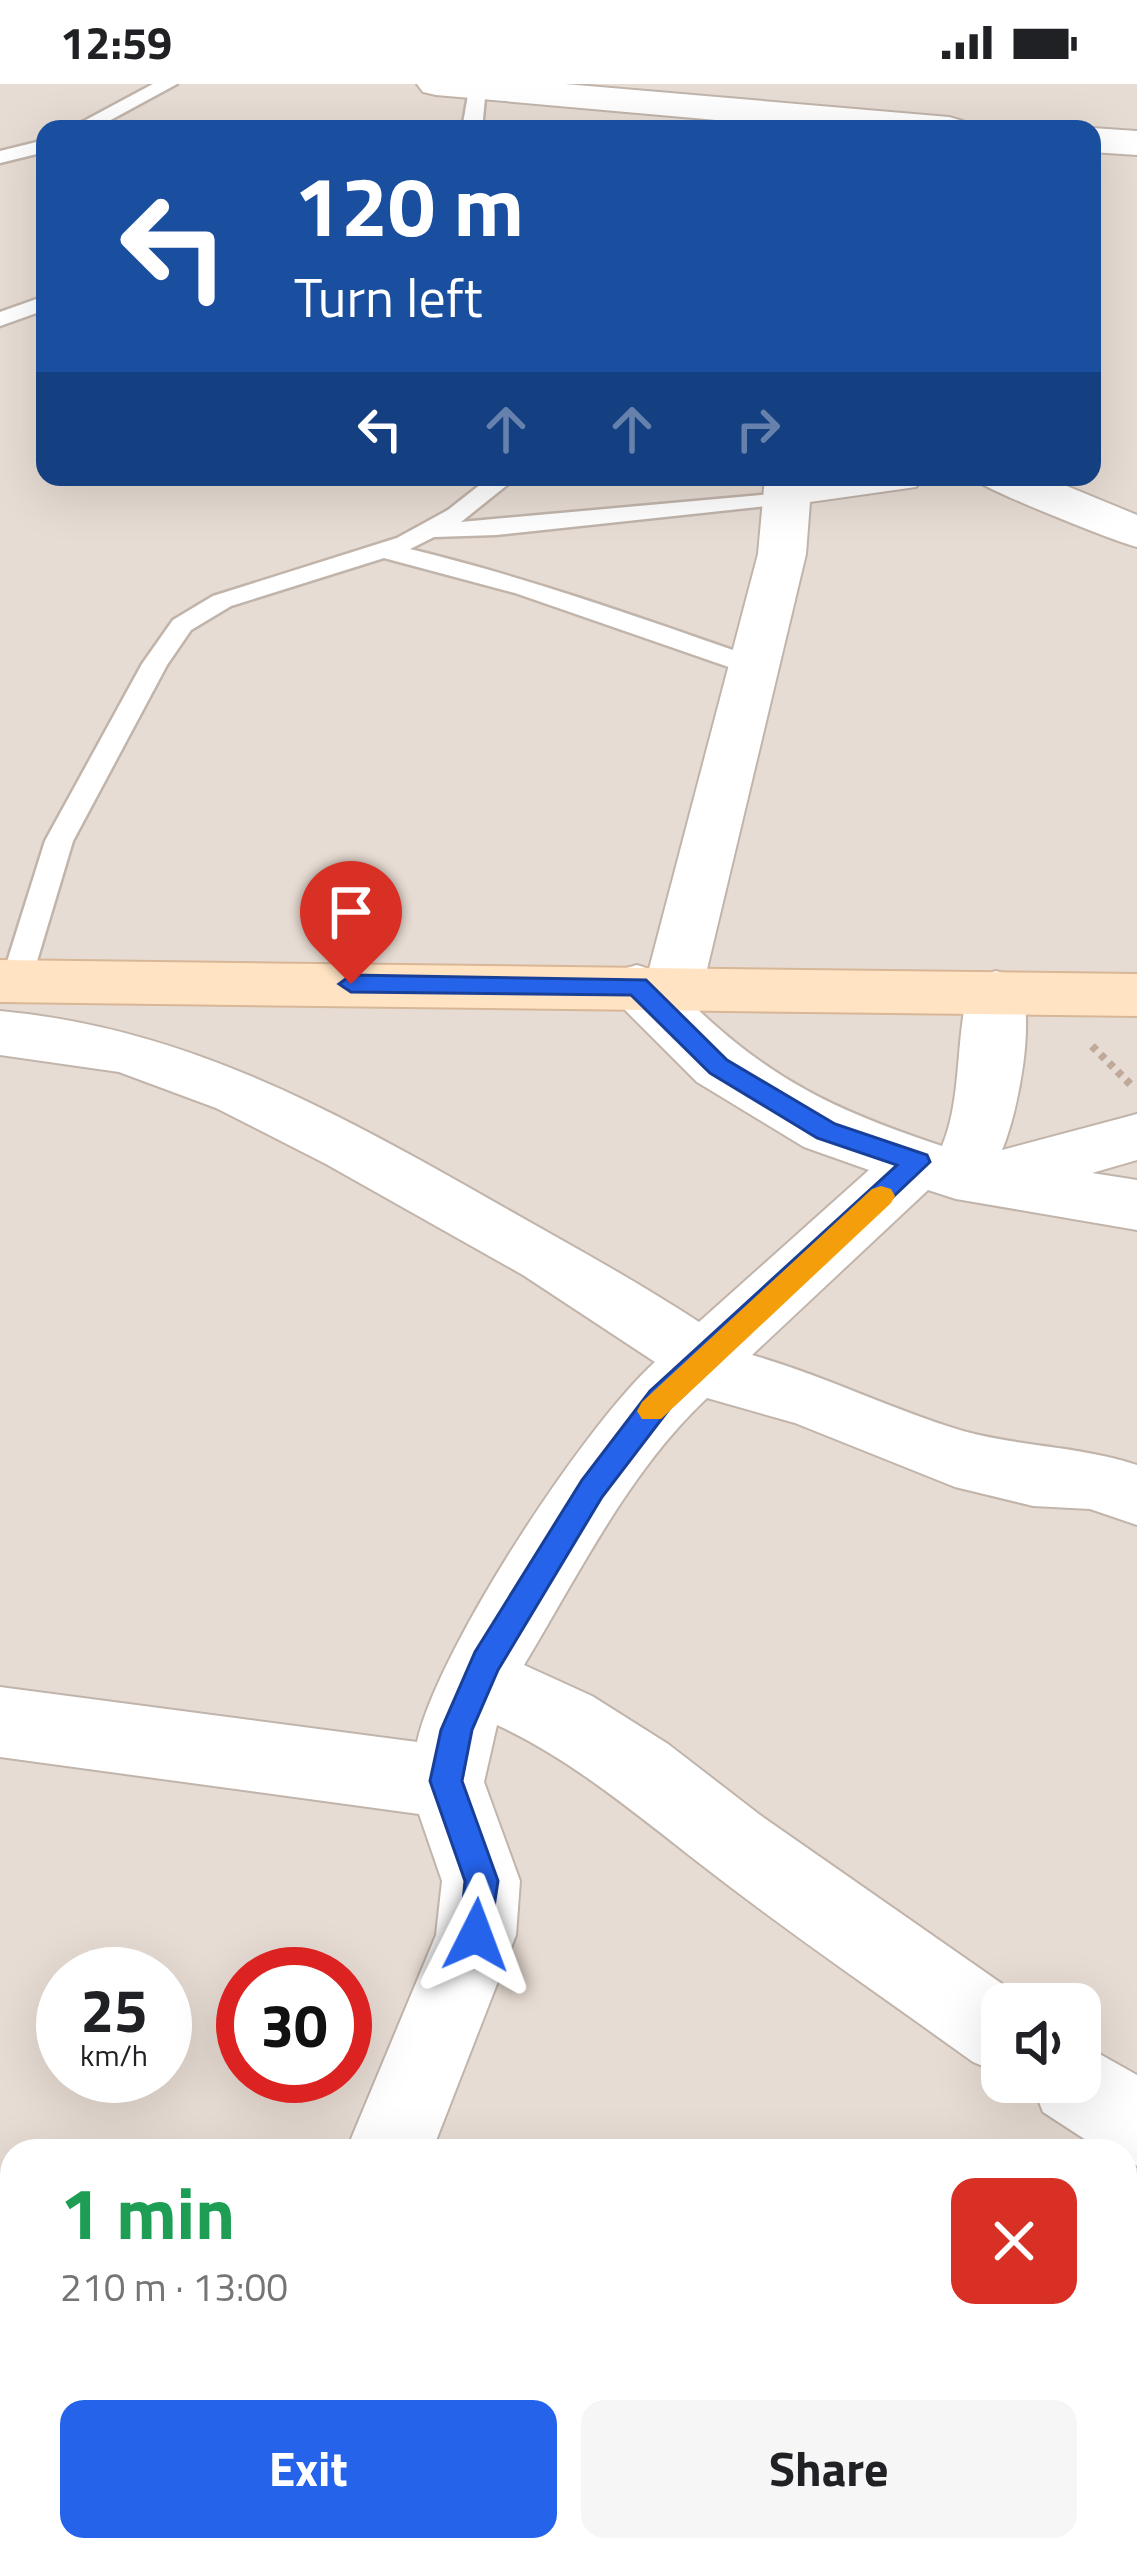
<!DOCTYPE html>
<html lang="en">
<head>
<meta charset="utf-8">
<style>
	body { margin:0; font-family:"Titillium Web",sans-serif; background:#f6f6f6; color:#202124; height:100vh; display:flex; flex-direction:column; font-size:45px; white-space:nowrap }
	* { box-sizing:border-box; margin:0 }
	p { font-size:39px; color:#757577 }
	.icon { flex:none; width:66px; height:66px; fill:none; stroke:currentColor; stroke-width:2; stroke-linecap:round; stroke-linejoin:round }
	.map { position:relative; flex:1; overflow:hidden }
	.details { position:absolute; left:0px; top:2055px; width:1137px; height:423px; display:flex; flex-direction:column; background:#fff; border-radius:36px 36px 0 0; box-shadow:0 12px 48px #0002 }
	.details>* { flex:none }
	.top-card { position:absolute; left:36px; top:36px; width:1065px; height:366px; border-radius:24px; box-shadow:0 12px 48px #0002; background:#1a4fa0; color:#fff; overflow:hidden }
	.tools { position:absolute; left:981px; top:1899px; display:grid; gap:24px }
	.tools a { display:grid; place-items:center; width:120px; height:120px; border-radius:24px; background:#fff; box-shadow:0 12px 48px #0002; font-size:60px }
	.speed { position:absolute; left:36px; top:1863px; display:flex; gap:24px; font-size:60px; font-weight:700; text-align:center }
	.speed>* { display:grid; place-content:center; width:156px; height:156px; border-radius:50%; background:#fff; box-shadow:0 12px 48px #0002; line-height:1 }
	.speed small { font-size:30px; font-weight:400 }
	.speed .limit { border:18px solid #d22; background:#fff; color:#111 }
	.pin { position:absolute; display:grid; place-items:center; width:102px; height:102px; color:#fff; margin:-123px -51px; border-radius:50% 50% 50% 0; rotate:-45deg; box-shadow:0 0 12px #0007 }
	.pin .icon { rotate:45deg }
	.me { position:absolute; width:132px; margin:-66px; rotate:3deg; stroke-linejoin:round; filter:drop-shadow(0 0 9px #0008) }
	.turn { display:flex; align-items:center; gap:42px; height:252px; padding:0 60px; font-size:54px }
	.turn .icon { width:156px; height:156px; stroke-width:2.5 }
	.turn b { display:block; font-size:84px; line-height:102px }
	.lanes { display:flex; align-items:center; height:114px; padding:0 60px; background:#0003; justify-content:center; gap:60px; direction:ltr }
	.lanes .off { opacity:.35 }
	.round { display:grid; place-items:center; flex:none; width:126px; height:126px; border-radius:24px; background:#f6f6f6 }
	.head { display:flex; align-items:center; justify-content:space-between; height:204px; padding:0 60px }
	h1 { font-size:72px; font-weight:700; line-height:90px; color:#1e9e55 }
	.action { display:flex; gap:24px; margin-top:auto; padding:24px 60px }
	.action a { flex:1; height:138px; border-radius:24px; background:#2563eb; color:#fff; font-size:48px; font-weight:700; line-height:138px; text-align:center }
	.action a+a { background:#f6f6f6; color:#202124 }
	.status { display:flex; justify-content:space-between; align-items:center; height:84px; padding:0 60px; background:#fff; direction:ltr }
	.status svg { height:33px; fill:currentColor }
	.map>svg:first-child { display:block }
	.residential { fill:#e7dcd3; fill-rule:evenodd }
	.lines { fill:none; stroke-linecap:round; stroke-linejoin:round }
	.lane-casing { stroke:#c1b4ab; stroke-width:5 }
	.street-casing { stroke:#c1b4ab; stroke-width:4 }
	.secondary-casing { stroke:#d7b797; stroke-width:4 }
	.path { stroke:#c0a999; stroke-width:8; stroke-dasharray:6 6; stroke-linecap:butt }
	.lane { fill:#fff; fill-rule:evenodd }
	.street { fill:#fff; fill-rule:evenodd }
	.secondary { fill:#ffe3c3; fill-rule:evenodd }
	.route { fill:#2563eb; stroke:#184099; stroke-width:3 }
	.slow { fill:#f59e0b }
</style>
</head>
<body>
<div class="status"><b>12:59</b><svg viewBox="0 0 49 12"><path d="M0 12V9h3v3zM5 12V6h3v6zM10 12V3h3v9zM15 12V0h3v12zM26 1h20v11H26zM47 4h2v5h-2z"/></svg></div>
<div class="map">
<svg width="1137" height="2477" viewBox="0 0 1137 2477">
	<rect width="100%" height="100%" fill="#f3ece5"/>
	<!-- residential -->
	<path class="residential" d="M 0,0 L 1137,0 L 1137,2477 L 0,2477 ZM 45,45 L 1092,45 L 1092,393 L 45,393 ZM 63,1890 L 165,1890 L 165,1992 L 63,1992 ZM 243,1890 L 345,1890 L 345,1992 L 243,1992 ZM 1002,1920 L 1080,1920 L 1080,1998 L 1002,1998 ZM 12,2067 L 1125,2067 L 1125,2466 L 12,2466 Z"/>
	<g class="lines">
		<defs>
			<g id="lane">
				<polygon points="153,0 177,0 94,45 69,45"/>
				<polygon points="470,0 486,4 482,45 462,45"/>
				<polygon points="45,56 45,68 0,79 0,67"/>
				<polygon points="45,212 45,226 0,242 0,228"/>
				<path d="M 490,393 L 517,393 L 461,438 L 794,408 L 794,418 L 786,420 L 496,451 L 434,453 L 410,465 C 530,494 647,536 764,577 L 768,583 L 764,589 L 746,589 L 515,509 L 384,474 L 231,522 L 191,546 L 167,581 L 73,757 L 31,897 L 16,907 L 6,904 L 1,897 L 45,757 L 142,580 L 173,536 L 213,512 L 397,454 L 448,426 Z"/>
			</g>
			<g id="street">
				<polygon points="417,0 565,0 949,33 963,37 968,45 818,45 436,11 423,8"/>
				<polygon points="1092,44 1137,47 1137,71 1092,68"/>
				<path d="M 765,393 L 923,393 L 916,403 L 810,418 L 806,470 L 703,902 L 690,918 C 770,996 837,1027 942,1062 C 965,1009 953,932 975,893 L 996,887 L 1017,893 C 1038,930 1018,1028 1002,1066 L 1137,1030 L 1137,1076 L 1092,1089 L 1137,1096 L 1137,1146 L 956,1115 L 928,1106 L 752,1271 C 824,1291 892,1326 963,1347 C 1021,1363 1080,1362 1137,1381 L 1137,1441 L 1090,1425 L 1033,1422 L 955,1403 L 795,1339 L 707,1314 C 629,1387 579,1490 524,1581 L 592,1612 L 668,1660 L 760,1731 L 1031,1920 L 1002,1920 L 1002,1990 L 973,1978 C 883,1913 790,1850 703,1782 C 636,1730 574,1677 497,1641 L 484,1698 L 520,1797 L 516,1851 L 432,2067 L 346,2067 L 436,1851 L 442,1797 L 419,1730 L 0,1673 L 0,1603 L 417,1658 C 437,1566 584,1342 655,1278 L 523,1191 L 326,1080 L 216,1024 L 119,988 L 0,971 L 0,927 C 178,943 324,1021 477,1108 C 552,1151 627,1191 699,1238 L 869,1086 L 804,1063 L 697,998 L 616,917 L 608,902 L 616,887 L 637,881 L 649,885 L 758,470 Z"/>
				<path d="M 971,393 L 1045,393 L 1137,431 L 1137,463 C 1116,458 978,403 971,393 Z"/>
				<polygon points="1080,1959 1137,1991 1137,2082 1125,2077 1125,2067 1103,2067 1043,2028 1031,1998 1080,1998"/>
				<polygon points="171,2466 266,2466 262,2477 167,2477"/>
				<polygon points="864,2466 960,2466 956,2477 860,2477"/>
			</g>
			<polygon id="secondary" points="0,876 1137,890 1137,932 0,918"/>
		</defs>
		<!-- lane casing -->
		<use href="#lane" class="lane-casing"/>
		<!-- street casing -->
		<use href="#street" class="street-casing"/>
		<!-- secondary casing -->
		<use href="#secondary" class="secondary-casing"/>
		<!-- path -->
		<polyline class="path" points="1092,962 1132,1002"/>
		<!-- lane -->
		<use href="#lane" class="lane"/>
		<!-- street -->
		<use href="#street" class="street"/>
		<!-- secondary -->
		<use href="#secondary" class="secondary"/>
	</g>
	<!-- route -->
	<polygon class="route" points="351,891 646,896 727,976 835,1040 927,1071 930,1078 670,1324 602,1413 498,1586 472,1646 462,1697 498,1797 488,1862 476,1867 465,1862 460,1851 465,1797 430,1697 441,1646 475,1568 582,1396 650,1307 897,1081 817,1054 710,989 631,911 351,908 339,900"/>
	<!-- slow -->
	<polygon class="slow" points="881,1102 891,1105 895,1112 891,1119 661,1335 642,1335 637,1327 642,1318 872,1105"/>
</svg>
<div class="tools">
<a><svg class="icon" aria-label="sound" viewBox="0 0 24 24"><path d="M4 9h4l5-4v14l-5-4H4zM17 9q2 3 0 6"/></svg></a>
</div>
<div class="speed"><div>25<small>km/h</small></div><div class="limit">30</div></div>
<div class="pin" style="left:351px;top:900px;background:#d93025"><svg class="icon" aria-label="arrive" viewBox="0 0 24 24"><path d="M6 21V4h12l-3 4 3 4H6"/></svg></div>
<svg class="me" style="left:476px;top:1851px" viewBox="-20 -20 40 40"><path d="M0-17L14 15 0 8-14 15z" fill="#2563eb" stroke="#fff" stroke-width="4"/></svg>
<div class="top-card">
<div class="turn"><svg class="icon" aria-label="left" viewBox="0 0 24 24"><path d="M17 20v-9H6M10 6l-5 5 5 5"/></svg><div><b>120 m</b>Turn left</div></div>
<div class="lanes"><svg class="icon" aria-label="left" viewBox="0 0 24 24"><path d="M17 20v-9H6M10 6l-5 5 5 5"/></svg><svg class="icon off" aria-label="ahead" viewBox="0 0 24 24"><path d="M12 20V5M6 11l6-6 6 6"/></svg><svg class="icon off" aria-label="ahead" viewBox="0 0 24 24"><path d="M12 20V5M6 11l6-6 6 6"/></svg><svg class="icon off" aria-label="right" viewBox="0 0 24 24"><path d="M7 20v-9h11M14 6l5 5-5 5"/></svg></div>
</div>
<section class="details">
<div class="head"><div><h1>1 min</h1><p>210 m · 13:00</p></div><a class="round" style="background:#d93025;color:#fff"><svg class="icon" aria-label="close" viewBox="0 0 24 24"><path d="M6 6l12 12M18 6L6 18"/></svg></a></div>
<div class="action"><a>Exit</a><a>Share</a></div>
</section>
</div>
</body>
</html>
